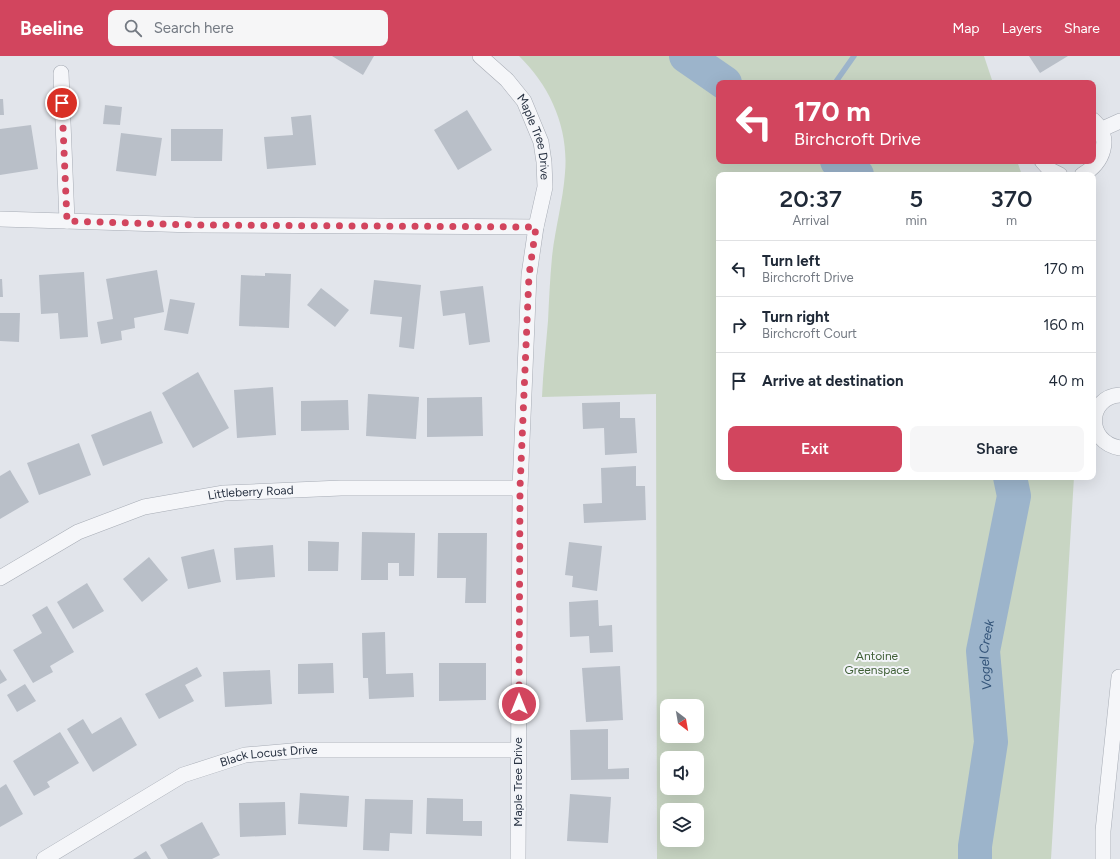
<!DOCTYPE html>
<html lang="en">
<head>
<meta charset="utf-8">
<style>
	body { margin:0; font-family:Figtree,sans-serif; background:#f6f6f7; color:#1f2937; height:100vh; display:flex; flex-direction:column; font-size:15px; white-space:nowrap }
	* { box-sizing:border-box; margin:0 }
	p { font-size:13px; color:#747a83 }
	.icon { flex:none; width:22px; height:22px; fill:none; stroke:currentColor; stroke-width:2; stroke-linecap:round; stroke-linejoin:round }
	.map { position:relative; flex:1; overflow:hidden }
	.panel { position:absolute; left:716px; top:116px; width:380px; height:308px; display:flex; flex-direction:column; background:#fff; border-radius:8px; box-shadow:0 4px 16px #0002 }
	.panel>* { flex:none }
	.hud { position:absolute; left:716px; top:24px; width:380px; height:84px; border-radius:8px; box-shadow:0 4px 16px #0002; background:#d2455e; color:#fff; overflow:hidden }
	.needle { width:26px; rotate:149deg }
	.fabs { position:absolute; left:660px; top:643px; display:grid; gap:8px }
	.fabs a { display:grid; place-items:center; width:44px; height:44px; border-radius:8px; background:#fff; box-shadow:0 4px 16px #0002; font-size:20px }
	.pin { position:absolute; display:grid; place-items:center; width:34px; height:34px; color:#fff; margin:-17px; border:2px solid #fff; border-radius:50%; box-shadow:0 1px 4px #0007 }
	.me { position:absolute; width:44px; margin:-22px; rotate:0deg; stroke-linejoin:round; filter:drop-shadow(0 0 3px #0008) }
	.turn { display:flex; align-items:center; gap:14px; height:84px; padding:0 12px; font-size:18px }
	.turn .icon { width:52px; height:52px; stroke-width:2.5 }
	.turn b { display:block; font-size:28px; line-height:34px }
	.eta { display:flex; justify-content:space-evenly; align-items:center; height:68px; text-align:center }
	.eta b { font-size:24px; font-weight:600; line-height:28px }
	.cta { display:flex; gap:8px; margin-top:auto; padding:8px 12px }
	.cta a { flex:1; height:46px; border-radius:8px; background:#d2455e; color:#fff; font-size:16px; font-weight:600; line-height:46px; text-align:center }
	.cta a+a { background:#f6f6f7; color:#1f2937 }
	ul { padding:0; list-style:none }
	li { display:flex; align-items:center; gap:12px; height:56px; padding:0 12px; border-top:1px solid #e0e1e3 }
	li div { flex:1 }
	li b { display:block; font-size:15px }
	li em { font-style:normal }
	header { display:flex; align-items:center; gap:24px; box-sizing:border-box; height:56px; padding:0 20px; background:#d2455e; color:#fff }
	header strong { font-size:19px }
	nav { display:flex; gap:22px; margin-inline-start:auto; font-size:14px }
	.search { width:280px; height:36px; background:#f6f6f7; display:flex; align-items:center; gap:10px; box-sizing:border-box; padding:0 14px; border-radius:8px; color:#747a83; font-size:15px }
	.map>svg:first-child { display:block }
	.green { fill:#c8d5c3; fill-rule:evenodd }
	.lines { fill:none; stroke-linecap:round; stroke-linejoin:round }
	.stream { stroke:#9cb4cb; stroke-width:5.5 }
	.river { stroke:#9cb4cb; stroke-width:34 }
	.building { fill:#b9bfc8 }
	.minor-casing { stroke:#a7acb5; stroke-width:16 }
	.minor { stroke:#f5f6f9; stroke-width:15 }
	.route { stroke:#d2455e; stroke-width:7; stroke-dasharray:0 12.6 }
	.labels { text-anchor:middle; stroke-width:4; stroke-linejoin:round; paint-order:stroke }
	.street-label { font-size:12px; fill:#293343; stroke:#f2f4f8 }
	.park-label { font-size:12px; fill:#3f5f36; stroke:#f2f4f8 }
	.water-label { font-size:13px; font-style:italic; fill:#325378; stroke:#f2f4f8 }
</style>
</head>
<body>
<header>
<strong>Beeline</strong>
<div class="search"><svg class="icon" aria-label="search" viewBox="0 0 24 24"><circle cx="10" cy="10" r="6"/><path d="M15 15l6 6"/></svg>Search here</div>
<nav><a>Map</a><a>Layers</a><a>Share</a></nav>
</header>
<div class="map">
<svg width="1120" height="803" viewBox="0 0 1120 803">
	<rect width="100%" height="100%" fill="#e2e5eb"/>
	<!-- green -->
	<path class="green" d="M 519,0 L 984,0 L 993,27 L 719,27 L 719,105 L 1017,105 L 1022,119 L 719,119 L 719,421 L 1074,421 L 1051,803 L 657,803 L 656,338 L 542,341 C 543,315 546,290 548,265 C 549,244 550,222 552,201 C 555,173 563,145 565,117 C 569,73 551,31 519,0 ZM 667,650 L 697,650 L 697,680 L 667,680 ZM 667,702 L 697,702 L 697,732 L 667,732 ZM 667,754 L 697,754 L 697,784 L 667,784 Z"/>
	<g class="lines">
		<!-- stream -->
		<polyline class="stream" points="835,27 854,0"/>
		<!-- river -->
		<g class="river">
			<polyline points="686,0 725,27"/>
			<polyline points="837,105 857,119"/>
			<path id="s1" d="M 975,803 L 975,790 L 991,686 L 983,595 L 1014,440 L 1010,421"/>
		</g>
	</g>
	<!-- building -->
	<g class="building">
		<polygon points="332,0 374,0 363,19"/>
		<polygon points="1029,0 1068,0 1040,17"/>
		<polygon points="0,43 3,43 4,59 0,59"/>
		<polygon points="105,49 122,51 120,69 103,68"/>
		<polygon points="467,54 492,94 458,114 434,74"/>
		<polygon points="311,59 316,109 267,113 264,81 293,79 291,61"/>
		<polygon points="31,69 38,113 0,119 0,73"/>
		<polygon points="171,73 223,73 222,105 171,105"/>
		<polygon points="121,77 162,82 156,120 116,115"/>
		<polygon points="157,214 164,256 134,262 135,272 121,275 122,284 101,288 97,266 113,263 106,223"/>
		<polygon points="84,216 88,281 60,283 58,257 41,258 39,219"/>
		<polygon points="265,217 291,218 289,272 239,270 241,219 265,220"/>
		<polygon points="0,223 2,223 3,241 0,241"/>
		<polygon points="374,224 421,229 414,293 399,291 402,261 370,258"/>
		<polygon points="483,230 490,286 469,289 465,257 443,260 440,235"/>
		<polygon points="321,232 349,254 335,271 307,249"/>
		<polygon points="170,243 195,247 188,278 164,274"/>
		<polygon points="0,257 20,257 19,286 0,285"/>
		<polygon points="198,316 229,372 193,392 162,337"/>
		<polygon points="273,331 276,379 237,382 234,334"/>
		<polygon points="368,338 419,341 416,383 366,380"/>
		<polygon points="482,341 483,380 427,381 427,342"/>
		<polygon points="348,344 349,374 301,375 301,345"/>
		<polygon points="620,346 620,362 635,362 637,397 605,399 604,372 583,373 582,347"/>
		<polygon points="151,355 163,387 103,410 91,379"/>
		<polygon points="79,387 91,419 39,439 27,407"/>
		<polygon points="636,410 636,430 645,430 646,464 584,467 583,448 602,447 601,412"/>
		<polygon points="10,414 29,446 0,463 0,420"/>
		<polygon points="362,476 415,477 414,520 399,520 399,507 388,507 388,524 361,524"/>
		<polygon points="438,477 487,477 486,547 465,547 466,522 437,522"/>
		<polygon points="308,485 339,486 338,515 308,515"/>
		<polygon points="569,486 602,490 597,535 572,531 573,520 565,519"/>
		<polygon points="273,489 275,521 236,524 234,492"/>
		<polygon points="214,493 221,526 188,533 181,501"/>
		<polygon points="149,501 168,524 142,546 123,523"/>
		<polygon points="87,527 104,555 73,573 57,546"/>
		<polygon points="598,544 599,570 612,569 613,596 590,597 589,580 570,581 569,546"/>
		<polygon points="47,550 74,596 50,610 53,616 33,627 13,594 42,577 32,559"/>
		<polygon points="385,576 386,618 413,617 414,641 369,643 368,622 363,622 362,577"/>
		<polygon points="333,607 334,637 298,638 298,608"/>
		<polygon points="439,607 486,607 486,644 439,645"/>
		<polygon points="620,610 623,664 586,666 582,612"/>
		<polygon points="197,611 202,620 185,629 194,645 159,663 145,638"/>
		<polygon points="0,613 7,624 0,628"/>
		<polygon points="270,614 272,648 225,651 223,616"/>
		<polygon points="25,628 36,645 17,656 7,639"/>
		<polygon points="121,661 137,689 93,716 67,673 83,663 92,678"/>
		<polygon points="608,673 608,713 629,712 629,723 571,724 570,674"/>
		<polygon points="60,676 79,707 47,726 50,731 34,740 13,705"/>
		<polygon points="6,728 23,758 0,771 0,732"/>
		<polygon points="300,737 349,740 347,771 298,768"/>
		<polygon points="570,738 611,741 608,787 567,785"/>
		<polygon points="427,742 463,743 463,765 482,765 482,780 426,778"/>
		<polygon points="365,743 413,744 412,778 390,777 389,795 363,794"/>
		<polygon points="285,746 286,779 240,781 239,747"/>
		<polygon points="202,766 220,799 212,803 168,803 160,789"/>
		<polygon points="146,795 151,803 133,803"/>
	</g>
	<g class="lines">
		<defs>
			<g id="minor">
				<path id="s2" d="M 480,0 L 507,24 L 524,45 L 541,86 L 544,106 L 545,131 L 536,171 L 529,219 L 520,432 L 518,803"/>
				<polyline points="61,17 67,165"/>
				<polyline points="1100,74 1120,65"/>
				<polyline points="1042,105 1050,114 1060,119"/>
				<path d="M 1082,119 C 1103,107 1113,83 1093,64"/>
				<polyline points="0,163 194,169 536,171"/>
				<path d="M 1120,339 C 1087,341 1085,386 1120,392"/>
				<path id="s3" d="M 0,522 L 78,476 L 144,451 L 224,437 L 341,432 L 520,432"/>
				<path id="s4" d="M 44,803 L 183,719 L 245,699 L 303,694 L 518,694"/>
				<polyline points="1103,803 1103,775 1119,621 1120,621"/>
			</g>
		</defs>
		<!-- minor casing -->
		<use href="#minor" class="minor-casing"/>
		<!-- minor -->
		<use href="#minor" class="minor"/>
	</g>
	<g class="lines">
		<!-- route -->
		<polyline class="route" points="62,47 67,165 194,169 536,171 529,219 520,432 519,648"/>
	</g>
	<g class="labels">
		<!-- street labels -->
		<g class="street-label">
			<text dy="4" stroke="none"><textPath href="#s2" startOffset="101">Maple Tree Drive</textPath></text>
			<text dy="4" stroke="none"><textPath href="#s3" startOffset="269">Littleberry Road</textPath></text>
			<text dy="4" stroke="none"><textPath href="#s4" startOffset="251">Black Locust Drive</textPath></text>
			<text transform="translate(518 726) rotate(-90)" y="4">Maple Tree Drive</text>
		</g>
		<!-- park labels -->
		<g class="park-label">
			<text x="877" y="604">Antoine<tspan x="877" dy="14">Greenspace</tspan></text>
		</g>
		<!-- water labels -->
		<g class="water-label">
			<text dy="5" stroke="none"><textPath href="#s1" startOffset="206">Vogel Creek</textPath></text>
		</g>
	</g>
</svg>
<div class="fabs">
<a><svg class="needle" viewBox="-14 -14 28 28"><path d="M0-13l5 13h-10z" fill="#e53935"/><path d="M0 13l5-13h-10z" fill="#747a83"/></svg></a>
<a><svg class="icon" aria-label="sound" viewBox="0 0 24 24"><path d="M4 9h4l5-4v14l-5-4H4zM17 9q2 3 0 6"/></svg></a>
<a><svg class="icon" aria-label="layers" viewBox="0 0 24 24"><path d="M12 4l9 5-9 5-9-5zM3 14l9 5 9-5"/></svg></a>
</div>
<div class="pin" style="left:62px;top:47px;background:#d93025"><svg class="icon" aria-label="arrive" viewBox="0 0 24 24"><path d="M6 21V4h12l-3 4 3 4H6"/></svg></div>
<svg class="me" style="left:519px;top:648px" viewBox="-20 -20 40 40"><circle r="17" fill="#d2455e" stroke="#fff" stroke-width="3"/><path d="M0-11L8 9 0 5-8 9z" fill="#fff"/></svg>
<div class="hud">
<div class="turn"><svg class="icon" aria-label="left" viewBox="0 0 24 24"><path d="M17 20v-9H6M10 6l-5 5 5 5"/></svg><div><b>170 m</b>Birchcroft Drive</div></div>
</div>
<section class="panel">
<div class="eta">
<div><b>20:37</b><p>Arrival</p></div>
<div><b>5</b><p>min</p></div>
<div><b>370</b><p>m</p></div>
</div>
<ul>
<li><svg class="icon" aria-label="left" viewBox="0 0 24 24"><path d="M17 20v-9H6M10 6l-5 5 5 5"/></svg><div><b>Turn left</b><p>Birchcroft Drive</p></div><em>170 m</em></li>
<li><svg class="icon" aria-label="right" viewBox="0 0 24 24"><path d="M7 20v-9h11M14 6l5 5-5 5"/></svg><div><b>Turn right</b><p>Birchcroft Court</p></div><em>160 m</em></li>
<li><svg class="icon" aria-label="arrive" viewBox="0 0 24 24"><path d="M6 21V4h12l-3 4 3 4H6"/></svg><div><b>Arrive at destination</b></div><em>40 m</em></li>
</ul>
<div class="cta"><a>Exit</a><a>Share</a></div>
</section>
</div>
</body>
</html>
